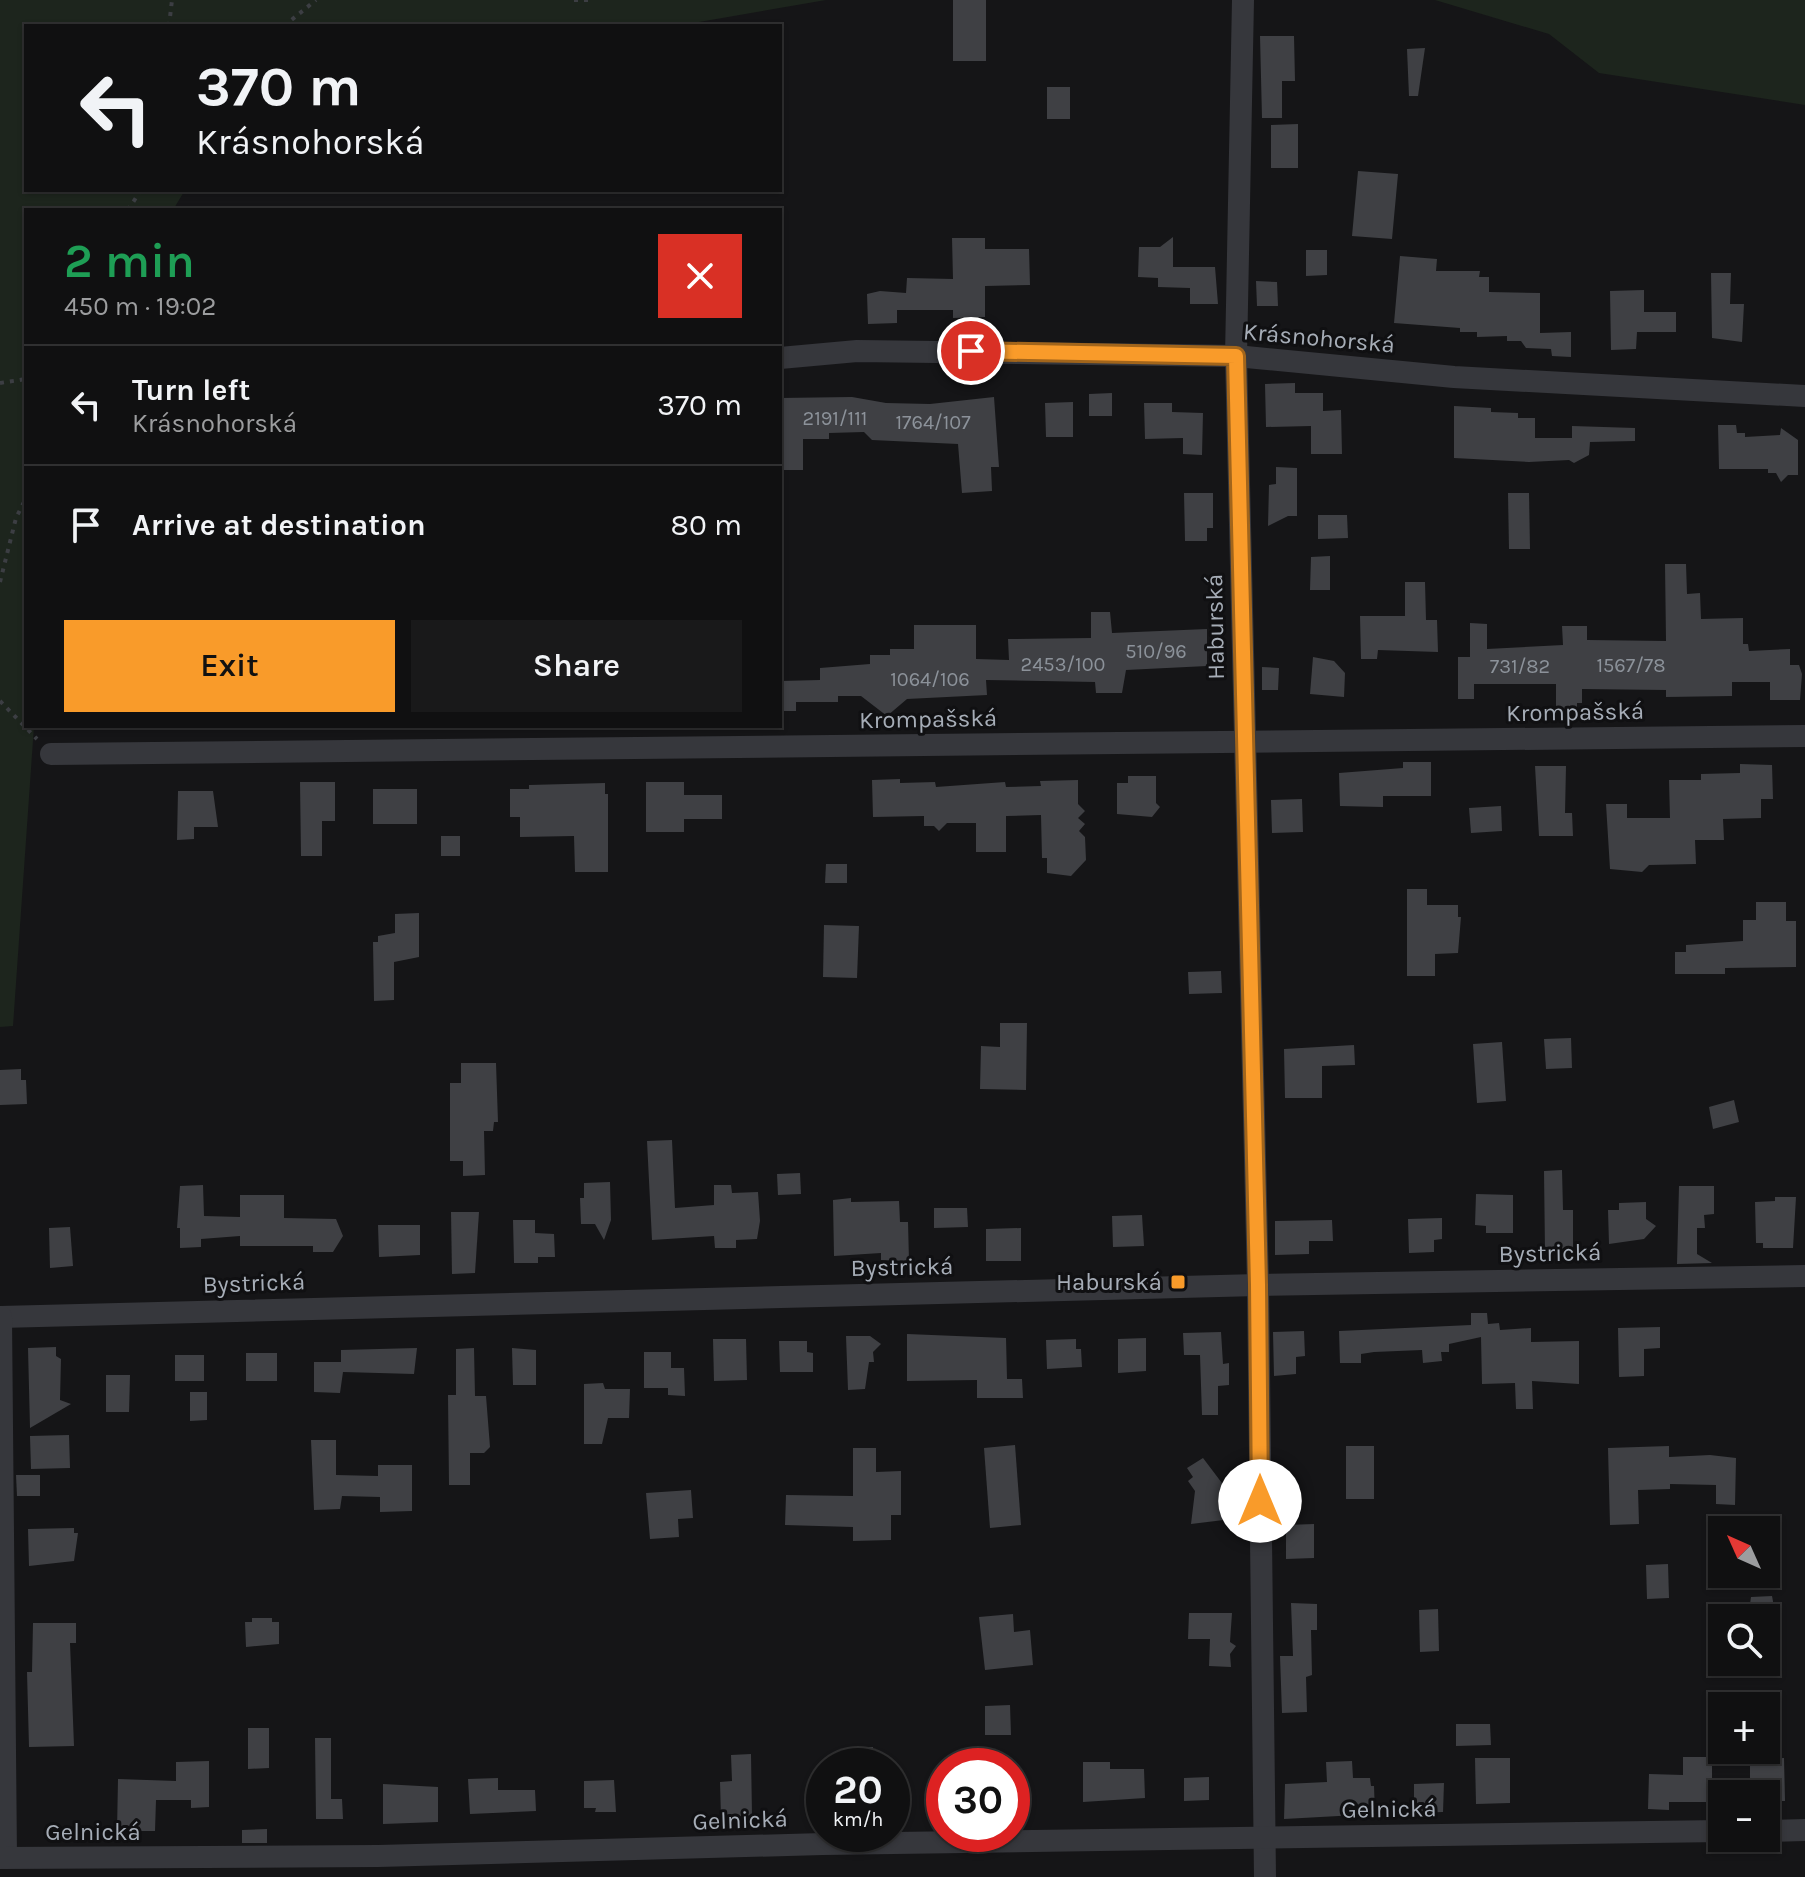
<!DOCTYPE html>
<html lang="en">
<head>
<meta charset="utf-8">
<style>
	body { margin:0; font-family:Karla,sans-serif; background:#19191a; color:#f1f3f6; height:100vh; display:flex; flex-direction:column; font-size:30px; white-space:nowrap }
	* { box-sizing:border-box; margin:0 }
	p { font-size:26px; color:#9c9d9f }
	.icon { flex:none; width:44px; height:44px; fill:none; stroke:currentColor; stroke-width:2; stroke-linecap:round; stroke-linejoin:round }
	.map { position:relative; flex:1; overflow:hidden }
	.side { position:absolute; left:24px; top:208px; width:758px; height:520px; display:flex; flex-direction:column; background:#101011; border-radius:0px; box-shadow:0 2px 6px #0004,0 0 0 2px #303031 }
	.side>* { flex:none }
	.banner { position:absolute; left:24px; top:24px; width:758px; height:168px; border-radius:0px; box-shadow:0 2px 6px #0004,0 0 0 2px #303031; background:#101011; color:#f1f3f6; overflow:hidden }
	.needle { width:52px; rotate:315deg }
	.controls { position:absolute; left:1708px; top:1516px; display:grid; gap:16px }
	.controls a { display:grid; place-items:center; width:72px; height:72px; border-radius:0px; background:#101011; box-shadow:0 2px 6px #0004,0 0 0 2px #303031; font-size:40px }
	.speed { position:absolute; left:806px; top:1748px; display:flex; gap:16px; font-size:40px; font-weight:700; text-align:center }
	.speed>* { display:grid; place-content:center; width:104px; height:104px; border-radius:50%; background:#101011; box-shadow:0 2px 6px #0004,0 0 0 2px #303031; line-height:1 }
	.speed small { font-size:20px; font-weight:400 }
	.speed .limit { border:12px solid #d22; background:#fff; color:#111 }
	.pin { position:absolute; display:grid; place-items:center; width:68px; height:68px; color:#fff; margin:-34px; border:4px solid #fff; border-radius:50%; box-shadow:0 2px 8px #0007 }
	.me { position:absolute; width:88px; margin:-44px; rotate:0deg; stroke-linejoin:round; filter:drop-shadow(0 0 6px #0008) }
	.turn { display:flex; align-items:center; gap:28px; height:168px; padding:0 40px; font-size:36px }
	.turn .icon { width:104px; height:104px; stroke-width:2.5 }
	.turn b { display:block; font-size:56px; line-height:68px }
	.round { display:grid; place-items:center; flex:none; width:84px; height:84px; border-radius:0px; background:#19191a }
	.overview { display:flex; align-items:center; justify-content:space-between; height:136px; padding:0 40px }
	h1 { font-size:48px; font-weight:600; line-height:60px; color:#1e9e55 }
	.action { display:flex; gap:16px; margin-top:auto; padding:16px 40px }
	.action a { flex:1; height:92px; border-radius:0px; background:#f99b2a; color:#111; font-size:32px; font-weight:600; line-height:92px; text-align:center }
	.action a+a { background:#19191a; color:#f1f3f6 }
	ul { padding:0; list-style:none }
	li { display:flex; align-items:center; gap:24px; height:120px; padding:0 40px; border-top:2px solid #303031 }
	li div { flex:1 }
	li b { display:block; font-size:30px }
	li em { font-style:normal }
	.map>svg:first-child { display:block }
	.green { fill:#1d251d }
	.building { fill:#3f4044 }
	.lines { fill:none; stroke-linecap:round; stroke-linejoin:round }
	.path { stroke:#3c3e43; stroke-width:4; stroke-dasharray:4 6; stroke-linecap:butt }
	.minor { stroke:#36373c; stroke-width:22 }
	.route-casing { stroke:#a2651b; stroke-width:20 }
	.route { stroke:#f99b2a; stroke-width:14 }
	.poi-dot { fill:#f99b2a; stroke:#101012; stroke-width:3 }
	.labels { text-anchor:middle; stroke-width:6; stroke-linejoin:round; paint-order:stroke }
	.number-label { font-size:20px; fill:#8c929a }
	.street-label { font-size:24px; fill:#a6adb7; stroke:#101012 }
	.poi-label { font-size:24px; fill:#a6adb7; stroke:#101012; text-anchor:end }
</style>
</head>
<body>
<div class="map">
<svg width="1805" height="1877" viewBox="0 0 1805 1877">
	<rect width="100%" height="100%" fill="#151517"/>
	<!-- green -->
	<g class="green">
		<polygon points="0,0 826,0 676,26 26,26 26,190 185,190 173,210 26,210 26,726 34,726 13,1026 0,1027"/>
		<polygon points="1435,0 1805,0 1805,105 1599,73 1549,34"/>
	</g>
	<!-- building -->
	<g class="building">
		<rect x="953" y="0" width="33" height="61"/>
		<polygon points="1260,36 1294,36 1295,81 1282,81 1282,118 1262,118"/>
		<polygon points="1425,48 1418,96 1409,96 1407,49"/>
		<rect x="1047" y="87" width="23" height="32"/>
		<polygon points="1298,124 1298,168 1271,168 1271,125"/>
		<polygon points="1358,171 1398,174 1392,239 1352,236"/>
		<polygon points="1173,237 1173,267 1215,267 1218,304 1190,304 1190,288 1158,287 1158,278 1138,277 1139,247 1160,247"/>
		<polygon points="952,238 985,238 985,249 1029,249 1030,285 985,286 985,317 953,318 953,310 897,310 897,323 868,324 867,294 880,291 906,293 907,278 953,279"/>
		<polygon points="1306,250 1327,250 1327,275 1306,276"/>
		<polygon points="1400,256 1437,259 1436,271 1480,271 1479,277 1489,277 1489,292 1540,293 1540,333 1571,332 1571,357 1552,356 1551,349 1526,348 1521,341 1507,341 1507,336 1477,337 1477,332 1460,332 1460,328 1394,323"/>
		<polygon points="1711,273 1731,273 1730,304 1744,304 1742,342 1712,338"/>
		<polygon points="1256,281 1277,282 1278,306 1257,306"/>
		<polygon points="1644,290 1644,312 1676,312 1676,332 1637,332 1636,349 1611,350 1610,291"/>
		<polygon points="1295,383 1295,393 1323,393 1323,411 1341,410 1342,454 1311,454 1311,426 1266,427 1265,384"/>
		<polygon points="1112,393 1112,416 1089,416 1089,394"/>
		<polygon points="852,397 886,403 930,404 994,397 999,467 991,467 992,491 962,493 958,444 872,440 864,432 829,433 829,439 803,439 803,470 780,470 780,398"/>
		<polygon points="1073,402 1073,437 1046,437 1045,403"/>
		<polygon points="1144,403 1172,403 1172,412 1203,413 1202,455 1183,454 1183,438 1145,439"/>
		<polygon points="1454,406 1491,408 1491,412 1518,413 1518,418 1535,418 1535,438 1572,438 1572,426 1635,428 1635,441 1590,442 1589,455 1574,463 1569,460 1529,462 1454,458"/>
		<polygon points="1718,425 1736,425 1737,433 1745,433 1745,437 1780,435 1781,428 1798,440 1798,475 1788,475 1781,482 1776,473 1768,473 1768,469 1719,469"/>
		<polygon points="1276,467 1297,468 1297,516 1288,516 1268,526 1269,485 1276,484"/>
		<polygon points="1184,493 1213,493 1213,528 1207,528 1207,541 1185,541"/>
		<polygon points="1508,493 1529,493 1530,549 1509,549"/>
		<polygon points="1318,515 1347,515 1348,538 1318,539"/>
		<polygon points="1330,556 1330,590 1310,590 1311,557"/>
		<polygon points="1665,564 1686,564 1687,594 1700,593 1701,619 1743,618 1743,644 1748,644 1749,651 1790,649 1790,665 1799,665 1802,674 1800,700 1770,700 1770,682 1732,682 1732,696 1666,697 1666,690 1582,689 1582,703 1577,703 1577,712 1556,713 1556,684 1474,684 1474,699 1458,699 1458,657 1470,657 1470,623 1487,624 1487,649 1563,645 1562,626 1587,626 1587,640 1666,641"/>
		<polygon points="1405,582 1425,582 1426,620 1437,620 1438,652 1378,650 1377,659 1361,659 1360,616 1405,616"/>
		<polygon points="1091,612 1110,612 1112,633 1207,629 1207,666 1126,670 1122,693 1096,693 1095,682 986,680 987,695 907,699 887,716 861,696 838,696 838,702 796,702 796,711 780,711 780,681 820,680 820,668 870,664 870,655 890,655 890,649 914,649 914,625 976,625 976,659 1009,660 1008,639 1091,638"/>
		<polygon points="1313,657 1334,661 1345,673 1344,697 1310,694"/>
		<polygon points="1262,667 1279,668 1278,690 1262,690"/>
		<polygon points="1403,762 1431,762 1431,796 1383,796 1383,807 1340,806 1339,773 1403,768"/>
		<polygon points="1740,764 1772,765 1773,799 1761,799 1761,818 1723,819 1724,840 1695,840 1696,864 1649,865 1642,872 1610,869 1606,804 1627,804 1627,818 1670,818 1669,780 1701,780 1701,774 1740,773"/>
		<polygon points="1535,766 1566,766 1565,813 1572,813 1573,836 1539,836"/>
		<polygon points="1128,776 1156,776 1156,803 1160,807 1152,817 1117,814 1117,783 1128,783"/>
		<polygon points="900,779 900,783 935,782 936,787 1005,782 1006,787 1041,786 1040,781 1078,780 1078,804 1085,811 1078,818 1085,824 1079,831 1085,837 1086,860 1071,876 1047,873 1047,858 1042,858 1041,815 1006,816 1006,852 976,852 976,823 947,823 939,831 934,826 924,826 924,816 873,817 872,780"/>
		<polygon points="300,782 335,782 335,821 322,821 322,856 301,856"/>
		<polygon points="646,782 684,782 684,795 722,795 722,819 684,819 684,832 646,832"/>
		<polygon points="605,783 605,794 608,794 608,872 575,872 574,836 520,837 520,817 510,817 510,789 529,789 529,785"/>
		<rect x="373" y="789" width="44" height="35"/>
		<polygon points="178,791 213,791 218,827 194,827 194,839 177,840"/>
		<polygon points="1302,799 1303,832 1272,833 1271,800"/>
		<polygon points="1501,806 1502,831 1471,833 1469,808"/>
		<rect x="441" y="836" width="19" height="20"/>
		<polygon points="826,864 847,864 847,883 825,883"/>
		<polygon points="1407,889 1427,889 1427,905 1458,905 1458,917 1461,917 1458,953 1435,954 1435,976 1407,976"/>
		<polygon points="1756,902 1786,902 1786,921 1796,921 1796,967 1725,968 1725,974 1675,974 1675,952 1686,952 1686,945 1743,941 1743,920 1756,920"/>
		<polygon points="419,913 419,957 394,962 394,1000 374,1001 373,942 378,942 378,936 395,933 395,914"/>
		<polygon points="824,925 859,926 857,978 823,977"/>
		<polygon points="1221,971 1222,993 1189,994 1188,972"/>
		<polygon points="1000,1023 1027,1023 1026,1090 980,1089 981,1046 1000,1047"/>
		<polygon points="1571,1038 1572,1068 1546,1069 1544,1039"/>
		<polygon points="1502,1042 1506,1101 1477,1103 1473,1044"/>
		<polygon points="1354,1045 1355,1065 1322,1066 1322,1098 1285,1098 1284,1049"/>
		<polygon points="461,1063 496,1063 498,1122 494,1122 493,1131 484,1131 485,1175 463,1176 463,1161 450,1161 450,1083 461,1083"/>
		<polygon points="21,1069 21,1080 26,1080 27,1104 0,1105 0,1070"/>
		<polygon points="1734,1100 1739,1122 1713,1129 1709,1107"/>
		<polygon points="672,1140 675,1208 714,1205 714,1185 731,1185 732,1193 758,1192 760,1221 757,1239 736,1240 736,1248 715,1248 714,1236 652,1240 647,1141"/>
		<polygon points="1562,1170 1563,1210 1573,1210 1573,1251 1545,1252 1544,1171"/>
		<polygon points="800,1173 801,1194 778,1195 777,1174"/>
		<polygon points="610,1182 611,1220 604,1240 595,1224 581,1224 580,1198 584,1198 584,1183"/>
		<polygon points="203,1185 204,1216 240,1217 240,1195 284,1195 284,1218 336,1219 343,1236 333,1252 313,1252 313,1246 240,1246 240,1236 201,1239 201,1247 180,1248 180,1228 177,1228 180,1186"/>
		<polygon points="1679,1186 1714,1186 1714,1214 1704,1215 1705,1228 1697,1228 1697,1254 1712,1263 1677,1264"/>
		<polygon points="1476,1194 1513,1195 1513,1233 1486,1233 1486,1226 1475,1225"/>
		<polygon points="1775,1197 1796,1197 1793,1248 1763,1248 1763,1243 1756,1243 1755,1202 1775,1201"/>
		<polygon points="851,1198 851,1202 899,1201 900,1222 908,1222 909,1261 881,1260 881,1253 834,1256 833,1200"/>
		<polygon points="1646,1202 1646,1219 1656,1226 1644,1239 1609,1244 1608,1210 1619,1210 1619,1203"/>
		<polygon points="934,1208 967,1208 968,1227 934,1228"/>
		<polygon points="451,1212 479,1212 475,1273 452,1274"/>
		<polygon points="1142,1215 1144,1246 1113,1247 1112,1216"/>
		<polygon points="1442,1218 1442,1239 1434,1240 1434,1252 1409,1253 1408,1219"/>
		<polygon points="513,1220 535,1220 535,1233 554,1234 555,1257 538,1257 538,1263 514,1263"/>
		<polygon points="1332,1220 1333,1241 1309,1241 1309,1254 1275,1255 1275,1221"/>
		<polygon points="378,1225 420,1225 420,1255 379,1257"/>
		<polygon points="70,1227 73,1266 50,1268 49,1228"/>
		<polygon points="1021,1228 1021,1261 986,1261 986,1229"/>
		<polygon points="1471,1313 1487,1313 1488,1324 1499,1323 1500,1330 1531,1328 1531,1342 1579,1341 1579,1384 1532,1381 1533,1409 1516,1409 1515,1383 1482,1384 1481,1337 1449,1344 1449,1352 1441,1352 1442,1361 1423,1363 1422,1350 1374,1352 1361,1354 1361,1363 1340,1363 1339,1331 1471,1325"/>
		<polygon points="1660,1327 1660,1348 1644,1349 1644,1376 1619,1377 1618,1328"/>
		<polygon points="1304,1331 1305,1356 1296,1357 1296,1374 1274,1376 1273,1332"/>
		<polygon points="1221,1332 1223,1364 1229,1363 1229,1385 1218,1386 1218,1415 1202,1415 1200,1355 1184,1355 1183,1333"/>
		<polygon points="907,1334 1006,1338 1007,1379 1022,1379 1023,1398 977,1398 977,1380 907,1381"/>
		<polygon points="846,1336 870,1336 881,1344 873,1352 874,1362 869,1362 865,1389 848,1390"/>
		<polygon points="1146,1338 1146,1371 1118,1373 1118,1339"/>
		<polygon points="713,1339 746,1339 747,1380 714,1381"/>
		<polygon points="1076,1339 1076,1349 1081,1349 1082,1367 1047,1369 1046,1340"/>
		<polygon points="779,1341 807,1341 807,1352 813,1353 813,1372 780,1372"/>
		<polygon points="56,1347 56,1356 61,1359 60,1400 71,1404 30,1428 28,1348"/>
		<polygon points="417,1348 414,1374 343,1372 340,1393 314,1392 314,1362 341,1362 341,1350"/>
		<polygon points="474,1348 475,1396 486,1396 490,1447 484,1453 470,1453 470,1485 449,1485 448,1395 456,1395 456,1349"/>
		<polygon points="512,1348 536,1350 536,1385 513,1385"/>
		<polygon points="644,1352 671,1352 671,1368 684,1368 685,1396 668,1395 668,1388 644,1388"/>
		<rect x="246" y="1353" width="31" height="28"/>
		<rect x="175" y="1355" width="29" height="26"/>
		<polygon points="106,1375 130,1375 129,1412 106,1412"/>
		<polygon points="603,1383 605,1389 630,1389 629,1418 608,1418 602,1444 584,1444 584,1384"/>
		<polygon points="190,1392 207,1392 207,1420 190,1421"/>
		<polygon points="69,1435 70,1468 31,1469 30,1436"/>
		<polygon points="311,1440 336,1440 336,1475 378,1476 378,1465 412,1465 412,1511 380,1512 380,1497 342,1496 340,1509 314,1510"/>
		<polygon points="1015,1445 1021,1525 990,1528 984,1448"/>
		<rect x="1346" y="1446" width="28" height="53"/>
		<polygon points="1669,1446 1669,1457 1710,1455 1736,1458 1735,1505 1716,1504 1716,1485 1670,1484 1670,1489 1638,1490 1639,1524 1610,1525 1608,1448"/>
		<polygon points="853,1448 876,1448 876,1472 901,1471 901,1515 891,1515 891,1540 853,1541 853,1527 785,1525 786,1495 853,1496"/>
		<polygon points="1203,1458 1231,1495 1232,1519 1191,1524 1195,1491 1188,1481 1193,1477 1187,1468"/>
		<polygon points="16,1475 40,1475 40,1496 17,1496"/>
		<polygon points="691,1490 693,1518 678,1519 679,1537 650,1539 646,1493"/>
		<polygon points="1314,1524 1314,1558 1286,1559 1286,1525"/>
		<polygon points="74,1528 74,1533 78,1533 74,1561 29,1566 28,1529"/>
		<polygon points="1668,1564 1669,1598 1647,1599 1646,1565"/>
		<polygon points="1772,1596 1776,1618 1748,1618 1751,1597"/>
		<polygon points="1291,1603 1317,1604 1317,1630 1311,1630 1312,1675 1306,1677 1307,1712 1282,1713 1280,1656 1293,1656"/>
		<polygon points="1438,1609 1439,1651 1420,1652 1419,1610"/>
		<polygon points="1189,1613 1232,1613 1230,1642 1236,1646 1230,1654 1231,1667 1209,1666 1210,1639 1188,1639"/>
		<polygon points="1013,1614 1014,1632 1030,1630 1033,1665 985,1670 979,1617"/>
		<polygon points="252,1618 272,1618 272,1622 279,1622 279,1644 246,1647 245,1622 252,1622"/>
		<polygon points="33,1623 76,1623 76,1643 70,1643 74,1746 29,1747 27,1672 32,1672"/>
		<polygon points="1010,1705 1011,1735 985,1735 985,1706"/>
		<polygon points="1456,1724 1490,1724 1491,1745 1456,1746"/>
		<polygon points="248,1728 269,1728 269,1768 248,1769"/>
		<polygon points="315,1738 331,1738 331,1799 342,1799 343,1819 316,1819"/>
		<polygon points="873,1747 874,1765 849,1766 849,1748"/>
		<polygon points="1750,1750 1759,1750 1763,1759 1784,1758 1785,1801 1766,1801 1766,1794 1750,1794"/>
		<polygon points="751,1754 752,1816 721,1818 720,1782 732,1781 731,1755"/>
		<polygon points="1683,1757 1712,1757 1712,1802 1669,1802 1669,1810 1648,1809 1649,1774 1683,1775"/>
		<polygon points="1475,1758 1510,1758 1510,1803 1476,1804"/>
		<polygon points="209,1761 209,1807 191,1808 191,1800 156,1800 155,1831 117,1831 118,1779 176,1781 176,1762"/>
		<polygon points="1352,1761 1353,1778 1370,1778 1371,1786 1374,1786 1375,1814 1284,1819 1285,1784 1327,1782 1326,1762"/>
		<polygon points="1083,1762 1110,1762 1110,1769 1144,1769 1145,1798 1083,1802"/>
		<polygon points="1209,1777 1209,1800 1184,1801 1184,1778"/>
		<polygon points="498,1778 498,1790 535,1790 536,1811 470,1814 468,1779"/>
		<polygon points="614,1780 616,1812 595,1812 596,1808 584,1808 584,1781"/>
		<polygon points="1444,1783 1443,1812 1414,1813 1414,1784"/>
		<polygon points="383,1784 438,1787 438,1822 383,1824"/>
		<polygon points="267,1829 267,1843 242,1843 242,1830"/>
	</g>
	<g class="lines">
		<!-- path -->
		<g class="path">
			<polyline points="574,0 590,0"/>
			<polyline points="169,26 172,0"/>
			<polyline points="284,26 316,0"/>
			<polyline points="128,210 141,190"/>
			<polyline points="0,383 26,379"/>
			<polyline points="0,582 16,518 26,498"/>
			<polyline points="0,701 37,739"/>
		</g>
		<!-- minor -->
		<g class="minor">
			<polyline points="1243,0 1236,356 1258,1285 1265,1877"/>
			<polyline points="780,358 857,351 1236,356 1454,377 1805,396"/>
			<polyline points="51,754 1805,736"/>
			<polyline points="0,1317 1258,1285 1805,1276"/>
			<polyline points="1,1317 6,1858"/>
			<polyline points="1766,1831 1805,1830"/>
			<polyline points="0,1858 378,1856 823,1844 1722,1831"/>
		</g>
	</g>
	<g class="lines">
		<defs>
			<polyline id="route" points="971,351 1236,356 1258,1285 1260,1501"/>
		</defs>
		<!-- route casing -->
		<use href="#route" class="route-casing"/>
		<!-- route -->
		<use href="#route" class="route"/>
	</g>
	<!-- markers -->
	<rect class="poi-dot" x="1170" y="1274" width="16" height="16" rx="4"/>
	<g class="labels">
		<!-- number labels -->
		<g class="number-label">
			<text x="835" y="425">2191/111</text>
			<text x="933" y="429">1764/107</text>
			<text x="1156" y="658">510/96</text>
			<text x="1063" y="671">2453/100</text>
			<text x="1631" y="672">1567/78</text>
			<text x="1520" y="673">731/82</text>
			<text x="930" y="686">1064/106</text>
		</g>
		<!-- street labels -->
		<g class="street-label">
			<text transform="translate(1319 338) rotate(5)" y="8">Krásnohorská</text>
			<text transform="translate(1215 627) rotate(-91)" y="8">Haburská</text>
			<text transform="translate(1575 712) rotate(-1)" y="8">Krompašská</text>
			<text transform="translate(928 719) rotate(-1)" y="8">Krompašská</text>
			<text transform="translate(1550 1253) rotate(-1)" y="8">Bystrická</text>
			<text transform="translate(902 1267) rotate(-1)" y="8">Bystrická</text>
			<text transform="translate(254 1283) rotate(-2)" y="8">Bystrická</text>
			<text transform="translate(1389 1809) rotate(-1)" y="8">Gelnická</text>
			<text transform="translate(740 1820) rotate(-2)" y="8">Gelnická</text>
			<text x="93" y="1840">Gelnická</text>
		</g>
		<!-- poi labels -->
		<g class="poi-label">
			<text x="1162" y="1290">Haburská</text>
		</g>
	</g>
</svg>
<div class="controls">
<a><svg class="needle" viewBox="-14 -14 28 28"><path d="M0-13l5 13h-10z" fill="#e53935"/><path d="M0 13l5-13h-10z" fill="#9c9d9f"/></svg></a>
<a><svg class="icon" aria-label="search" viewBox="0 0 24 24"><circle cx="10" cy="10" r="6"/><path d="M15 15l6 6"/></svg></a>
<a>+</a>
<a>−</a>
</div>
<div class="speed"><div>20<small>km/h</small></div><div class="limit">30</div></div>
<div class="pin" style="left:971px;top:351px;background:#d93025"><svg class="icon" aria-label="arrive" viewBox="0 0 24 24"><path d="M6 21V4h12l-3 4 3 4H6"/></svg></div>
<svg class="me" style="left:1260px;top:1501px" viewBox="-20 -20 40 40"><circle r="19" fill="#fff"/><path d="M0-13L10 11 0 6-10 11z" fill="#f99b2a"/></svg>
<div class="banner">
<div class="turn"><svg class="icon" aria-label="left" viewBox="0 0 24 24"><path d="M17 20v-9H6M10 6l-5 5 5 5"/></svg><div><b>370 m</b>Krásnohorská</div></div>
</div>
<section class="side">
<div class="overview"><div><h1>2 min</h1><p>450 m · 19:02</p></div><a class="round" style="background:#d93025;color:#fff"><svg class="icon" aria-label="close" viewBox="0 0 24 24"><path d="M6 6l12 12M18 6L6 18"/></svg></a></div>
<ul>
<li><svg class="icon" aria-label="left" viewBox="0 0 24 24"><path d="M17 20v-9H6M10 6l-5 5 5 5"/></svg><div><b>Turn left</b><p>Krásnohorská</p></div><em>370 m</em></li>
<li><svg class="icon" aria-label="arrive" viewBox="0 0 24 24"><path d="M6 21V4h12l-3 4 3 4H6"/></svg><div><b>Arrive at destination</b></div><em>80 m</em></li>
</ul>
<div class="action"><a>Exit</a><a>Share</a></div>
</section>
</div>
</body>
</html>
